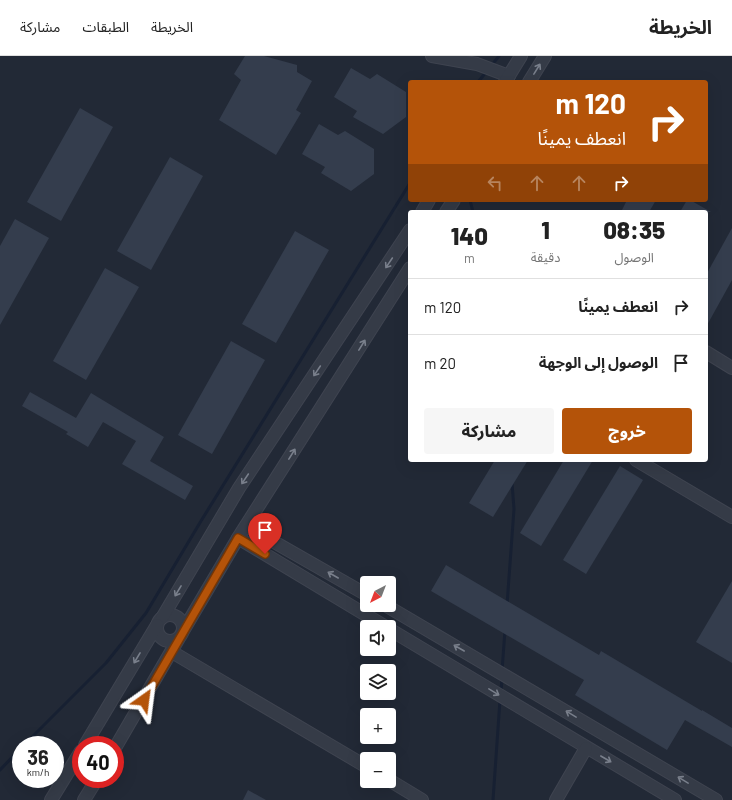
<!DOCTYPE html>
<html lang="ar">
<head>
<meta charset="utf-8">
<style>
	body { margin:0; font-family:Barlow,"Noto Sans Arabic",sans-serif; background:#f6f6f6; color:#222; direction:rtl; height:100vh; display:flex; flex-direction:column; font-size:15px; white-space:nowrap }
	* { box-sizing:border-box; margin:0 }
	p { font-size:13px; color:#767676 }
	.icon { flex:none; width:22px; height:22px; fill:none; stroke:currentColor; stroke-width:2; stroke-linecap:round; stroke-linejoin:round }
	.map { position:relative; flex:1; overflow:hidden; direction:ltr }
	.details { position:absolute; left:408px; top:154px; width:300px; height:252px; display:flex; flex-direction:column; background:#fff; border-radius:4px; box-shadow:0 4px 16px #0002; direction:rtl }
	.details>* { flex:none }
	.banner { position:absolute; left:408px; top:24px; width:300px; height:122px; border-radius:4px; box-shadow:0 4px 16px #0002; direction:rtl; background:#b45309; color:#fff; overflow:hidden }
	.needle { width:26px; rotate:222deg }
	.tools { position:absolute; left:360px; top:520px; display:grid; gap:8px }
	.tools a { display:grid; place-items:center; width:36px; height:36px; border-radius:4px; background:#fff; box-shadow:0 4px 16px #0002; font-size:20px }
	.speed { position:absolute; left:12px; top:680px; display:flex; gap:8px; font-size:20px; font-weight:700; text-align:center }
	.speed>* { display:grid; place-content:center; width:52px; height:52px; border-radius:50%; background:#fff; box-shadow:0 4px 16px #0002; line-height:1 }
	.speed small { font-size:10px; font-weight:400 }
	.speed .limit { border:6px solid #d22; background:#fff; color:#111 }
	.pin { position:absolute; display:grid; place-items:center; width:34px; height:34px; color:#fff; margin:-41px -17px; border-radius:50% 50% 50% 0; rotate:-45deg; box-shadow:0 0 4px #0007 }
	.pin .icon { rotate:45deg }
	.me { position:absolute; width:44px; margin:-22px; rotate:31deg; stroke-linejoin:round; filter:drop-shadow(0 0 3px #0008) }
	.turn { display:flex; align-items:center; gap:14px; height:84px; padding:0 16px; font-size:18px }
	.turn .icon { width:52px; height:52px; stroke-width:2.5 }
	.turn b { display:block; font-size:28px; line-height:34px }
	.lanes { display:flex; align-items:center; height:38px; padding:0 16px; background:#0003; justify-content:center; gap:20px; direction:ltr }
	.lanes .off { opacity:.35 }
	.eta { display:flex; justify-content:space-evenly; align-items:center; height:68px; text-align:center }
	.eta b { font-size:24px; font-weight:800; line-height:28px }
	.action { display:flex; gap:8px; margin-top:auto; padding:8px 16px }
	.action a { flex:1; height:46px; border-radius:4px; background:#b45309; color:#fff; font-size:16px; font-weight:800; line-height:46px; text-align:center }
	.action a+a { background:#f6f6f6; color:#222 }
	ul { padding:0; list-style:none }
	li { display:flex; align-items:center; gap:12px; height:56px; padding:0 16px; border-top:1px solid #e0e0e0 }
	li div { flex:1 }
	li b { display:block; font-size:15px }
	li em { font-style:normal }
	header { display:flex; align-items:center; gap:24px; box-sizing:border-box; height:56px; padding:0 20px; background:#fff; border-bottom:1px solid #e0e0e0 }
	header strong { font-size:19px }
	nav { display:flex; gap:22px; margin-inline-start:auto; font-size:14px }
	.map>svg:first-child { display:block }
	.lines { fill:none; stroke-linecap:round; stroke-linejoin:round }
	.stream { stroke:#172032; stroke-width:3 }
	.building { fill:#343d4d }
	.minor-casing { stroke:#3f4450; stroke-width:14 }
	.minor { stroke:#353b47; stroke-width:12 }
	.oneway { stroke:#797f8b }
	.route-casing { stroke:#753606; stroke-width:10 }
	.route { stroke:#b45309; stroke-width:7 }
</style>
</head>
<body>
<header>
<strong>الخريطة</strong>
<nav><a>الخريطة</a><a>الطبقات</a><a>مشاركة</a></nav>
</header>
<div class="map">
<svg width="732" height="744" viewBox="0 0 732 744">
	<rect width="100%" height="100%" fill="#222936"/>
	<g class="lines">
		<!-- stream -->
		<g class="stream">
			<polyline points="491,10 499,0"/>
			<polyline points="478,26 487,15"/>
			<polyline points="470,144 473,156"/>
			<polyline points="507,549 514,453 512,427"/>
			<polyline points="502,615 505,574"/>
			<polyline points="501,636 502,622"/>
			<polyline points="24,689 106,607 146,557 201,465 410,127"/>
			<polyline points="0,714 21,692"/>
			<polyline points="493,744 500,644"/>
		</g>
	</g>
	<!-- building -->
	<g class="building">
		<polygon points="245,0 264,0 297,9 297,16 312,25 296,54 301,57 276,99 219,64 241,24 234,18"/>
		<polygon points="351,12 370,23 377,18 406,36 406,61 383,78 353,61 357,55 334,41"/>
		<polygon points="80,52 113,71 61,165 27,146"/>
		<polygon points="319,68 338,79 345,75 374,93 374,118 351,135 321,117 325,111 302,98"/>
		<polygon points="170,101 203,120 151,214 117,195"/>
		<polygon points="627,144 656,144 649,156 621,156"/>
		<polygon points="687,144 690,144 711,156 680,156"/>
		<polygon points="15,163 49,182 0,269 0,190"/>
		<polygon points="732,172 732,224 706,271 706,219"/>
		<polygon points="295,175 329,194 276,287 242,268"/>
		<polygon points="105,212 139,231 86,324 53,305"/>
		<polygon points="231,285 265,304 212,398 178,379"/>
		<polygon points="30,336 76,362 91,337 164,381 150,405 193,430 185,444 122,408 136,385 103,366 88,391 66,378 68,376 22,350"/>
		<polygon points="495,404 528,404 493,461 469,447"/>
		<polygon points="564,404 593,404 541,490 520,477"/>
		<polygon points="620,410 643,424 586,518 563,504"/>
		<polygon points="446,509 599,599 601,595 702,655 702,654 732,672 732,691 685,664 667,694 575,639 584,624 431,535"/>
		<polygon points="732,525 732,607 696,586"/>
		<polygon points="248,734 266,744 243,744"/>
	</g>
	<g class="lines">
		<defs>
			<g id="minor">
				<polyline points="432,0 477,8 509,20"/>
				<polyline points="505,26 521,0"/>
				<polyline points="529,26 545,0"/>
				<polyline points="422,156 429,144"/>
				<polyline points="446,156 454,144"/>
				<polyline points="706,296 732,312"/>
				<polyline points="636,404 732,461"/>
				<polyline points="246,470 367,539"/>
				<polyline points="238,482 386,571"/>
				<polyline points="385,549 716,744"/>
				<circle cx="170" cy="572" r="13"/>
				<polyline points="162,562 239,432 410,174"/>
				<polyline points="389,573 675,744"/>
				<polyline points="183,575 238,482 410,212"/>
				<polyline points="172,596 367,711"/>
				<polyline points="85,689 157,569"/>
				<polyline points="115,692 179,582"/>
				<polyline points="389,724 422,744"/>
				<polyline points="51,744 81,695"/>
				<polyline points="84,744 97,723"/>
				<polyline points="556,744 586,692"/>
			</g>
		</defs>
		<!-- minor casing -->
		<use href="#minor" class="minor-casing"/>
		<!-- minor -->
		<use href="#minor" class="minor"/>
	</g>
	<!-- one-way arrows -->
	<defs><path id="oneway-shaft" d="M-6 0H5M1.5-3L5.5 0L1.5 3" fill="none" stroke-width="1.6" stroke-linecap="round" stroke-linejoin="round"/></defs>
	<g class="oneway">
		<use href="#oneway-shaft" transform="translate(537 13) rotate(-58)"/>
		<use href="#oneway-shaft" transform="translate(389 207) rotate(124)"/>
		<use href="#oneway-shaft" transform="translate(362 289) rotate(-58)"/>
		<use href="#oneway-shaft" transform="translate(317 315) rotate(124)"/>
		<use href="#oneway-shaft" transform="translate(292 398) rotate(-58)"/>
		<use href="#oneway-shaft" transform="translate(245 423) rotate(124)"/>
		<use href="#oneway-shaft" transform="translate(333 519) rotate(-150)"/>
		<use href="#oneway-shaft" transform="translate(178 535) rotate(121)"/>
		<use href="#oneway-shaft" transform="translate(459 592) rotate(-150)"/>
		<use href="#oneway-shaft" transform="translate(137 602) rotate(121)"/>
		<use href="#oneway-shaft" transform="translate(494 636) rotate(31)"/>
		<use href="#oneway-shaft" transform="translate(571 658) rotate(-149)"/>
		<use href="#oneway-shaft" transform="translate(606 703) rotate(30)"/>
		<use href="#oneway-shaft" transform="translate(683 724) rotate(-149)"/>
	</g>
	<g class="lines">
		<defs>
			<polyline id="route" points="144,644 238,482 265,498"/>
		</defs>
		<!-- route casing -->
		<use href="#route" class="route-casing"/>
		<!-- route -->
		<use href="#route" class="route"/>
	</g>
</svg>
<div class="tools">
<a><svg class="needle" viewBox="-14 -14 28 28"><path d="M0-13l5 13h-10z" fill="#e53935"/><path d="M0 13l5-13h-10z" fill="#767676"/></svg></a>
<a><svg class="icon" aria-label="sound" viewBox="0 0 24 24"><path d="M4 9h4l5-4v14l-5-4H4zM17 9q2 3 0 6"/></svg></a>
<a><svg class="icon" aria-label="layers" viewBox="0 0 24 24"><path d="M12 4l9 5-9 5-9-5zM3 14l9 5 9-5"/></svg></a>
<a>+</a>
<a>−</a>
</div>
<div class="speed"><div>36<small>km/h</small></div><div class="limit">40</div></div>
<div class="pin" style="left:265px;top:498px;background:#d93025"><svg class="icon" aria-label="arrive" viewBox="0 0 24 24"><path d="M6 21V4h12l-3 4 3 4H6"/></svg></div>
<svg class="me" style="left:144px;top:644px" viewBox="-20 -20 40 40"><path d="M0-17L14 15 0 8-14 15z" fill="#b45309" stroke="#fff" stroke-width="4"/></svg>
<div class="banner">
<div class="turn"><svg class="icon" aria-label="right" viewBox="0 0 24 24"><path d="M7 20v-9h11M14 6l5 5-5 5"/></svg><div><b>120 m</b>انعطف يمينًا</div></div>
<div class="lanes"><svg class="icon off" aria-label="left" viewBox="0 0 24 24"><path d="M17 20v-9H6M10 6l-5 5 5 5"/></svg><svg class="icon off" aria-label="ahead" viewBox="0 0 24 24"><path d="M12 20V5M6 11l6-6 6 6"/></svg><svg class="icon off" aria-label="ahead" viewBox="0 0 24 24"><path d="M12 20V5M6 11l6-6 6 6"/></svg><svg class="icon" aria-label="right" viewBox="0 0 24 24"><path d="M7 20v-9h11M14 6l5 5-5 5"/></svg></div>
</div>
<section class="details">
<div class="eta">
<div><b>08:35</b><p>الوصول</p></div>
<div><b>1</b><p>دقيقة</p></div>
<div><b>140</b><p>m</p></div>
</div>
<ul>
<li><svg class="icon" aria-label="right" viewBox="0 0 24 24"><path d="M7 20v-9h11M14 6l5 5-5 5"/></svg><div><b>انعطف يمينًا</b></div><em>120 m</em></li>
<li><svg class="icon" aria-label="arrive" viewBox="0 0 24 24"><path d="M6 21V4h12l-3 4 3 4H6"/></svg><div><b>الوصول إلى الوجهة</b></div><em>20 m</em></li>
</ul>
<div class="action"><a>خروج</a><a>مشاركة</a></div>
</section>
</div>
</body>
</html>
